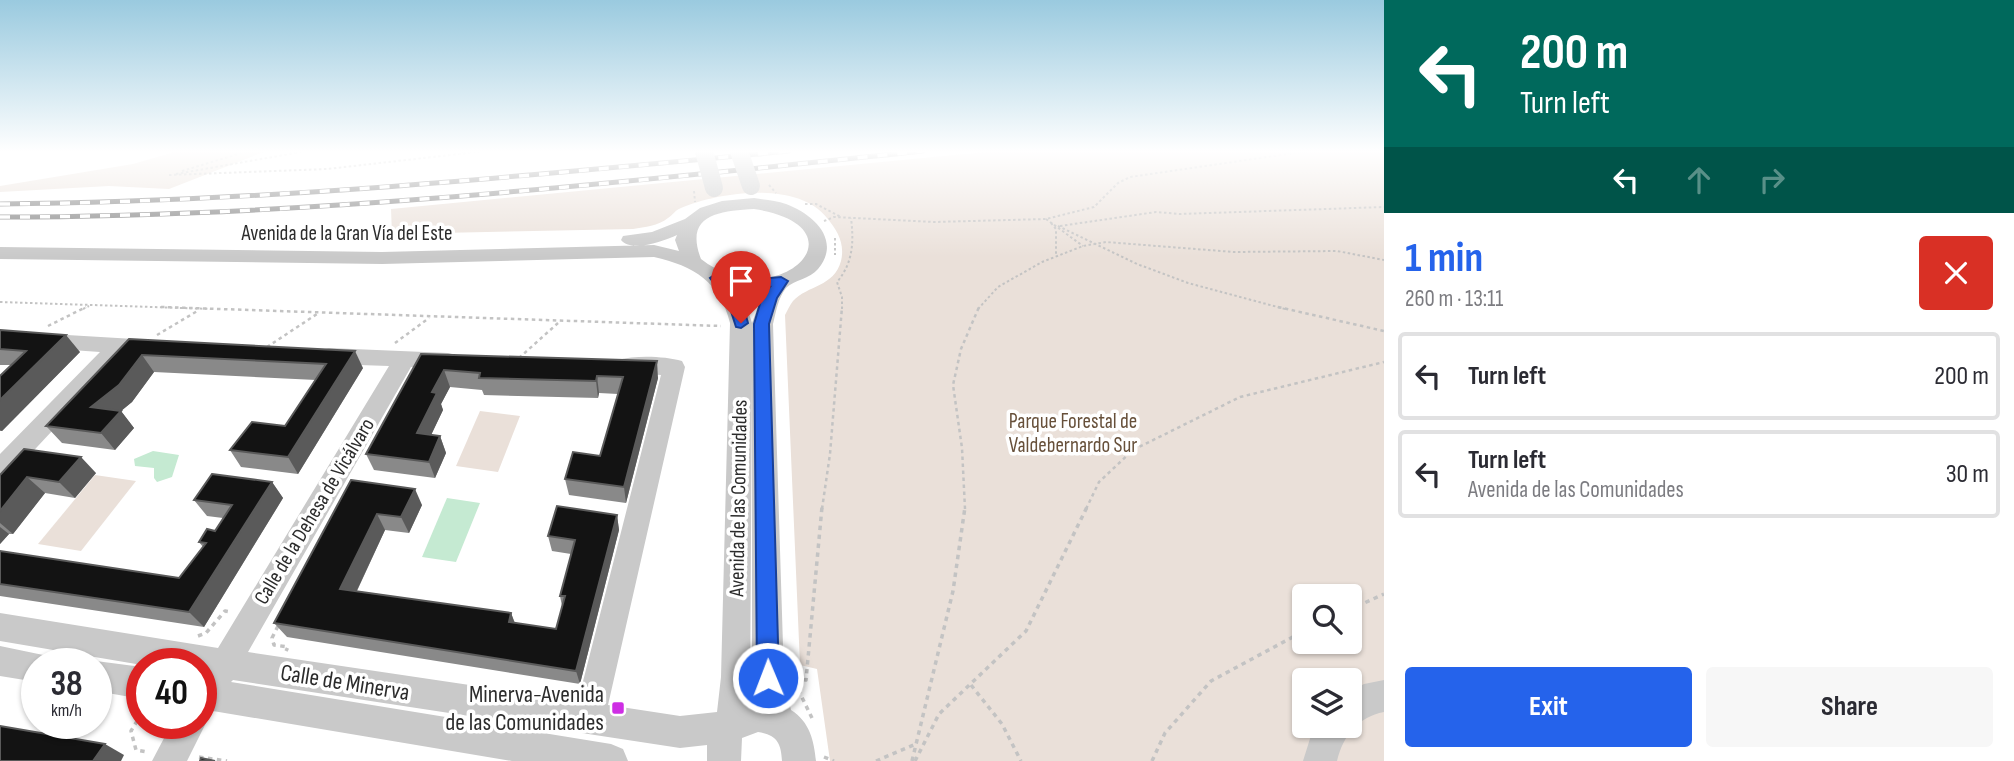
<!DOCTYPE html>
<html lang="en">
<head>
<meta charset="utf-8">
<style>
	body { margin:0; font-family:"Sofia Sans Condensed",sans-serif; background:#f7f7f7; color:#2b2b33; height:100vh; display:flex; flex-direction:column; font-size:26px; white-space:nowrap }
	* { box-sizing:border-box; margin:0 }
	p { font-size:23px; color:#7c7c81 }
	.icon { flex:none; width:38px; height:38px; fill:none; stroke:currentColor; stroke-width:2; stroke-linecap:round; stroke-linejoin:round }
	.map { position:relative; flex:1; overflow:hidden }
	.details { display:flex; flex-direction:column; background:#fff; width:630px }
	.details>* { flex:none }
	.hud { background:#00695c; color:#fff; overflow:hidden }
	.controls { position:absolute; left:1292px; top:584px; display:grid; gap:14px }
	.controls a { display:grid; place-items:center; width:70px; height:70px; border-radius:7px; background:#fff; box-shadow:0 2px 5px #0004; font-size:35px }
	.speed { position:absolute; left:21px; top:648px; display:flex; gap:14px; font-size:35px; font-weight:700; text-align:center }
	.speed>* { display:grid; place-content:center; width:91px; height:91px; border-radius:50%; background:#fff; box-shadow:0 2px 5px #0004; line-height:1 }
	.speed small { font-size:18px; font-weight:400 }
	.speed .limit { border:10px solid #d22; background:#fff; color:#111 }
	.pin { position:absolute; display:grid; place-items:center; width:60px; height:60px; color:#fff; margin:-72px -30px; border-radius:50% 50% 50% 0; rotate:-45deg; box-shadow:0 0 7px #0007 }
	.pin .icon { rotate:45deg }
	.me { position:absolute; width:77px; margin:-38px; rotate:359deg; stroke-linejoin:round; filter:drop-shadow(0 0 5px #0008) }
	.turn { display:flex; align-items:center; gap:24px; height:147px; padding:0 21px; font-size:32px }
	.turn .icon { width:91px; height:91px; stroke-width:2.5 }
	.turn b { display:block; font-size:49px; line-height:60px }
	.lanes { display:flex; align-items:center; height:66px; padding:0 21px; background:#0003; justify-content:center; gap:35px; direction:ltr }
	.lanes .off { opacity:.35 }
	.round { display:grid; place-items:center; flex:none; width:74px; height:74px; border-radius:7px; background:#f7f7f7 }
	.summary { display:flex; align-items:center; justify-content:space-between; height:119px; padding:0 21px }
	h1 { font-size:42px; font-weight:700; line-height:52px; color:#2563eb }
	.cta { display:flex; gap:14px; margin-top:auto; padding:14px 21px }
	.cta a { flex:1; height:80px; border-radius:7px; background:#2563eb; color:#fff; font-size:28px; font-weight:700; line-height:80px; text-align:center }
	.cta a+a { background:#f7f7f7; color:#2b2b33 }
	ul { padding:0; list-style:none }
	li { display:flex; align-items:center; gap:21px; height:88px; margin:0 14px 10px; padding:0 7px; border:4px solid #e1e1e2; border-radius:7px }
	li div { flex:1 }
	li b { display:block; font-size:26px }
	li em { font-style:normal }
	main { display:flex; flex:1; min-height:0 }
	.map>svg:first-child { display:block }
	.green { fill:#eae0d9; fill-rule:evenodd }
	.water { fill:#c5ead2 }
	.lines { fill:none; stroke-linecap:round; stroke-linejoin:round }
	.path-far2 { stroke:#c3c3c3; stroke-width:2; stroke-dasharray:2.5 2.5; stroke-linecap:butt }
	.path-far1 { stroke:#c3c3c3; stroke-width:2.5; stroke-dasharray:3.5 3.5; stroke-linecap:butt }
	.path { stroke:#c3c3c3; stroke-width:3.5; stroke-dasharray:4.5 4.5; stroke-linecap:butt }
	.minor { fill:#c9c9c9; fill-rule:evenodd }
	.rail-casing { stroke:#818181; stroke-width:5 }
	.rail { stroke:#fff; stroke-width:3.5; stroke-dasharray:10; stroke-linecap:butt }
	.minor-bridge { stroke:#c9c9c9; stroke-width:18 }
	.wall { fill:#898989 }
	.shaded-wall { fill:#5a5a5a }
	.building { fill:#131313; stroke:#5a5a5a; stroke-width:2 }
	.route { fill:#2563eb; stroke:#184099; stroke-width:2 }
	.poi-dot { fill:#ce2ee4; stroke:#fff; stroke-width:2.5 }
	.labels { text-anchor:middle; stroke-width:7; stroke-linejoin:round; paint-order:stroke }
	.street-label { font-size:21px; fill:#2c2c2c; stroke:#fff }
	.park-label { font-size:21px; fill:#67503a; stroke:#fff }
	.near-street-label { font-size:24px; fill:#2c2c2c; stroke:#fff }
	.near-poi-label { font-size:24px; fill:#2c2c2c; stroke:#fff; text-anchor:end }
</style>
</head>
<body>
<main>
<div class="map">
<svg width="1384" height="761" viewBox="0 0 1384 761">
	<rect width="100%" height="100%" fill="#fff"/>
	<!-- green -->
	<g class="green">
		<polygon points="178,151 266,151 169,189 109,186 0,192 0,186 133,164"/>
		<path d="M 996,151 L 1384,151 L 1384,761 L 830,761 L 817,669 L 800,665 L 785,315 C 787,311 790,305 793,301 C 808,285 834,287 841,261 C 845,244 838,231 827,218 C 797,180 719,192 681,208 C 675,210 673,215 668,218 C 658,226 645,227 633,229 L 392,234 L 391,209 ZM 1304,597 L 1349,597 L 1349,642 L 1304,642 ZM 1304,681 L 1349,681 L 1349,726 L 1304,726 Z"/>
		<polygon points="480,411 520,416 498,472 456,466"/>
		<polygon points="95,475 136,481 81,551 38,544"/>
	</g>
	<!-- water -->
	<g class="water">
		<polygon points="153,451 179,455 172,477 157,482 154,478 154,468 135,466 134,459"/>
		<polygon points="447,498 480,503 456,562 422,557"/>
	</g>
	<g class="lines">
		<!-- path-far2 -->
		<g class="path-far2">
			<polyline points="182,171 248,151"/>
			<polyline points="176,174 306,151"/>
			<polyline points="169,175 327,169 485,151"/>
			<polyline points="769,185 776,193"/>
			<polyline points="694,191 695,202"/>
			<polyline points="805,204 816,204 841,217"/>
			<polyline points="1046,219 1083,246"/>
			<polyline points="824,221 834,217 934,222 1046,219 1094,207 1118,183 1130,177 1308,151"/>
			<polyline points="1051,223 1056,229 1056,256"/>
			<polyline points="1058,226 1137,264 1188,283 1285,309"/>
			<polyline points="1060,226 1156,212 1180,214 1384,207"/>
			<polyline points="835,238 835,255"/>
			<polyline points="0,302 213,309"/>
			<polyline points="83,309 89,306"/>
			<path d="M 842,309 L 842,297 L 837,282 C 853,263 854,242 851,218"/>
			<polyline points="978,309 998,287 1042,262 1083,246 1106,242 1234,252 1337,251 1384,260"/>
		</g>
		<!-- path-far1 -->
		<g class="path-far1">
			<polyline points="161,307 721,326"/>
			<polyline points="1278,307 1384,331"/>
			<polyline points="48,326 86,307"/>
			<polyline points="157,335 199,310"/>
			<polyline points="395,343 429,318"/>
			<polyline points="267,347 317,314"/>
			<polyline points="519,358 558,323"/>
			<polyline points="822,509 830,454 842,307"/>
			<polyline points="965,509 962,448 953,385 961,349 979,307"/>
			<polyline points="1086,509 1099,482 1133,450 1240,397 1384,362"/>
		</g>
		<!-- path -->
		<g class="path">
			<polyline points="1349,610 1384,594"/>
			<polyline points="278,626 272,638 274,645 288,647 286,651"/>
			<polyline points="198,636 206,633 225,611 230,612"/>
			<polyline points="971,685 1002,724 1021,761"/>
			<polyline points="142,713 131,731 136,750 147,752"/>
			<polyline points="812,718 793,679 806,680 822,507"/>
			<polyline points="199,757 227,761"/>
			<polyline points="824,757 834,761"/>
			<polyline points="876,761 916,744"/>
			<polyline points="912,761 953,591 965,507"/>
			<polyline points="915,761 939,714 1026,631 1087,507"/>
			<polyline points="1152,761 1165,733 1211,681 1304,631"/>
		</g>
		<!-- minor -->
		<g class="minor">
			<path d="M 754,198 C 764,200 776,200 786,204 C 813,214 842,240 818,269 C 810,279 794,280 786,288 C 778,298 776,312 773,324 L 784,678 L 791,710 C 810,722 814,741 816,761 L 782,761 C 781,743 777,735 758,732 L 742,738 L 741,761 L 707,761 L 707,745 L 680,748 L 233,680 L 231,682 L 611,744 L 623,749 L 628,761 L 512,761 L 201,709 L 201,677 L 205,678 L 201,675 L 201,663 L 142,665 L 0,641 L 0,613 L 218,648 L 389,366 L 329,364 L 321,362 L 318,356 L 321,350 L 329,348 L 448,353 L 456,355 L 459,361 L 456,367 L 448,369 L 411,367 L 248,652 L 578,701 L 661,375 L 618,372 L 615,366 L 618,360 C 636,355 664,356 682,361 L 685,367 L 608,705 L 680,716 L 717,712 L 721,677 L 730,323 C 720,282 694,266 654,257 L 382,264 L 0,259 L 0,247 L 382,252 L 654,245 L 679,251 L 675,240 L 677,235 C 663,241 632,253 621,240 L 623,236 L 652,232 L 685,219 L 700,208 L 722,201 ZM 754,209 C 870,227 777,318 701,259 C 684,215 718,211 754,209 ZM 737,289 L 764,290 L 752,323 L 745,301 ZM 752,374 L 752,678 L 757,700 L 750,701 Z"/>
			<polygon points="0,331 151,340 159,343 162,348 159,353 151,356 124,354 9,477 0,480 0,454 100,352 0,345"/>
			<polygon points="0,646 48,656 51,663 37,663 37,682 0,676"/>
			<polygon points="96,661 142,667 142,699 96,691 96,663 90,663"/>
			<path d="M 1384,680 L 1384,712 C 1358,717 1343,736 1337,761 L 1303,761 L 1314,726 L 1349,726 L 1349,692 L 1364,684 Z"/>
			<polygon points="201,712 206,723 187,761 152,761 172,723 201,723"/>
		</g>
		<defs>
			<g id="rail">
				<path d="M 0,204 C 264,202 526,176 789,151"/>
				<path d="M 0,217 C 309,217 616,183 923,151"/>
			</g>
		</defs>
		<!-- rail casing -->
		<use href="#rail" class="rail-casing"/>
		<!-- rail -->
		<use href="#rail" class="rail"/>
		<!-- minor-bridge -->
		<g class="minor-bridge">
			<polyline points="704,151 714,188"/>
			<polyline points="739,151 751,186"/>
		</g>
	</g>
	<!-- wall -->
	<g class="wall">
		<polygon points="0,330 80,352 2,431 0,431 0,376 11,365 0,365"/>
		<polygon points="129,339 363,368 298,474 241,467 230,450 285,426 316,380 154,372 132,402 121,411 134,428 115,450 62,443 46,426"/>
		<polygon points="421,354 658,378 626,503 569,495 565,479 600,456 618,394 599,393 598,398 484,395 482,390 450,387 441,404 443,410 431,435 440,436 446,453 435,478 374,470 366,454"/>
		<polygon points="96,473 75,498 45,493 13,534 9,534 0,544 0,475"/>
		<polygon points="351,480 422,505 409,533 385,530 357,591 511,613 515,623 556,629 562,606 560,596 571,554 552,551 548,536 617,515 619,530 580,684 287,637 274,623"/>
		<polygon points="272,482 283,498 204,627 0,596 0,551 179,578 203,547 199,542 215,531 223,518 207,516 194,500"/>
	</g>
	<!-- shaded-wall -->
	<g class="shaded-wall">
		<polygon points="66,335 80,352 2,431 0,430 0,400"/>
		<polygon points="355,351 363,368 298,474 288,457"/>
		<polygon points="142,355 154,372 132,402 121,411 134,428 115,450 101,433 91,407"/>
		<polygon points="657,361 658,378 626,503 624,487"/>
		<polygon points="444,370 450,387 441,404 443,410 424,450 417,433 432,392"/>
		<polygon points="597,376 599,393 598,398 596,381"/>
		<polygon points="440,436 446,453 435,478 429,462"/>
		<polygon points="81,457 96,473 75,498 59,482"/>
		<polygon points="27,477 45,493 13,534 0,523 0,511"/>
		<polygon points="272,482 283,498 204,627 189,612"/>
		<polygon points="415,489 422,505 409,533 401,517"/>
		<polygon points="377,514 385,530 351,603 340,589"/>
		<polygon points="617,515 619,530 580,684 576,671"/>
		<polygon points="0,527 9,534 0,544"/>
		<polygon points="511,613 516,627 509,622"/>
		<polygon points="105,744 124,755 121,761 93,761"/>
	</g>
	<!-- building -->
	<g class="building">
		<polygon points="0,330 66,335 0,400 0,376 26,351 0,349"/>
		<polygon points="129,339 355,351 288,457 230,450 252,422 285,426 326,364 142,355 119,385 91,407 121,411 101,433 46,426"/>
		<polygon points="421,354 657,361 624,487 565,479 573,452 600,456 623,377 597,376 596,381 479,378 480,373 444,370 432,392 437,393 417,433 440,436 429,462 366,454"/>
		<polygon points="24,449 81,457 59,482 27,477 0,511 0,475"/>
		<polygon points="212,474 272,482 189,612 0,584 0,551 179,578 206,543 199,542 207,529 215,531 232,505 194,500"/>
		<polygon points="351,480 415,489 401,517 377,514 340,589 511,613 509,622 556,629 565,596 560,596 575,540 548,536 557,506 617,515 576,671 274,623"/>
		<polygon points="0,726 105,744 93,761 0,761"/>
		<polygon points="201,758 215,761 200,761"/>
	</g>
	<!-- sky -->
	<linearGradient id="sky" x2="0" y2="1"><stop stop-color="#9acadf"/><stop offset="0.59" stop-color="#fff"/><stop offset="1" stop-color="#fff" stop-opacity="0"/></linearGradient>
	<rect width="1384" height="257" fill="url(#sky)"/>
	<!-- route -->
	<polygon class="route" points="717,273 748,280 781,277 788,281 777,298 769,324 779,678 775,686 768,689 760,686 757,678 754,324 762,297 770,287 748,289 730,285 742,301 748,323 741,328 736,327 728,302 710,278"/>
	<!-- markers -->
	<rect class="poi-dot" x="611" y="701" width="14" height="14" rx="3.5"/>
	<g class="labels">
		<!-- street labels -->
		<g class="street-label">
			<text x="347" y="240">Avenida de la Gran Vía del Este</text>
			<text transform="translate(738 498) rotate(-89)" y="7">Avenida de las Comunidades</text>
			<text transform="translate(314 511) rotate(-59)" y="7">Calle de la Dehesa de Vicálvaro</text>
		</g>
		<!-- park labels -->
		<g class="park-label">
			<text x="1073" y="428">Parque Forestal de<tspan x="1073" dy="24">Valdebernardo Sur</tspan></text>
		</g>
		<!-- near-street labels -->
		<g class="near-street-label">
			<text transform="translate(345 682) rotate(9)" y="8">Calle de Minerva</text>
		</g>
		<!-- near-poi labels -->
		<g class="near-poi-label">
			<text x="604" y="702">Minerva-Avenida<tspan x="604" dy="28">de las Comunidades</tspan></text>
		</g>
	</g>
</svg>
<div class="controls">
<a><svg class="icon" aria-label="search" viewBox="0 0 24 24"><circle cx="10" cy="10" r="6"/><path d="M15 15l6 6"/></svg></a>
<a><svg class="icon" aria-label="layers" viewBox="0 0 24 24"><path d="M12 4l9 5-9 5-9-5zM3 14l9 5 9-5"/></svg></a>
</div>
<div class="speed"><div>38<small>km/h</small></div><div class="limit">40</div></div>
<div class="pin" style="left:741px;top:323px;background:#d93025"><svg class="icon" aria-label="arrive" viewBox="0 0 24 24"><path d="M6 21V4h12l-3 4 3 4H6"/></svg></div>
<svg class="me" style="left:768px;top:678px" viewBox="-20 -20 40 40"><circle r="17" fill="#2563eb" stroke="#fff" stroke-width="3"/><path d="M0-11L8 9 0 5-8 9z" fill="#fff"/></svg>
</div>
<section class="details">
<div class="hud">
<div class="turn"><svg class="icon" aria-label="left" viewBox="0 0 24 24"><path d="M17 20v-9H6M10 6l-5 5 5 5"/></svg><div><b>200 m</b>Turn left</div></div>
<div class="lanes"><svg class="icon" aria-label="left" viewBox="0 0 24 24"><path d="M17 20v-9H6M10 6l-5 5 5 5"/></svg><svg class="icon off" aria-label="ahead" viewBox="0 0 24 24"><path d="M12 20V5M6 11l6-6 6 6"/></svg><svg class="icon off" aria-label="right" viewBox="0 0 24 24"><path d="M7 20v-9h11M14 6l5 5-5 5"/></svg></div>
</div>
<div class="summary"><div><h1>1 min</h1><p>260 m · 13:11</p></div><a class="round" style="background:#d93025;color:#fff"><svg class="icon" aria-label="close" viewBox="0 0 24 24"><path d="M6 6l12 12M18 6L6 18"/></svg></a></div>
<ul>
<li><svg class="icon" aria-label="left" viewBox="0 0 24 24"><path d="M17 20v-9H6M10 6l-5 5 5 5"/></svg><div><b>Turn left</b></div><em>200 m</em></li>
<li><svg class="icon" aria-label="left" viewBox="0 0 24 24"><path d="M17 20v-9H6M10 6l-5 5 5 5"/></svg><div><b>Turn left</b><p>Avenida de las Comunidades</p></div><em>30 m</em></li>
</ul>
<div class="cta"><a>Exit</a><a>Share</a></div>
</section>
</main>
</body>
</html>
